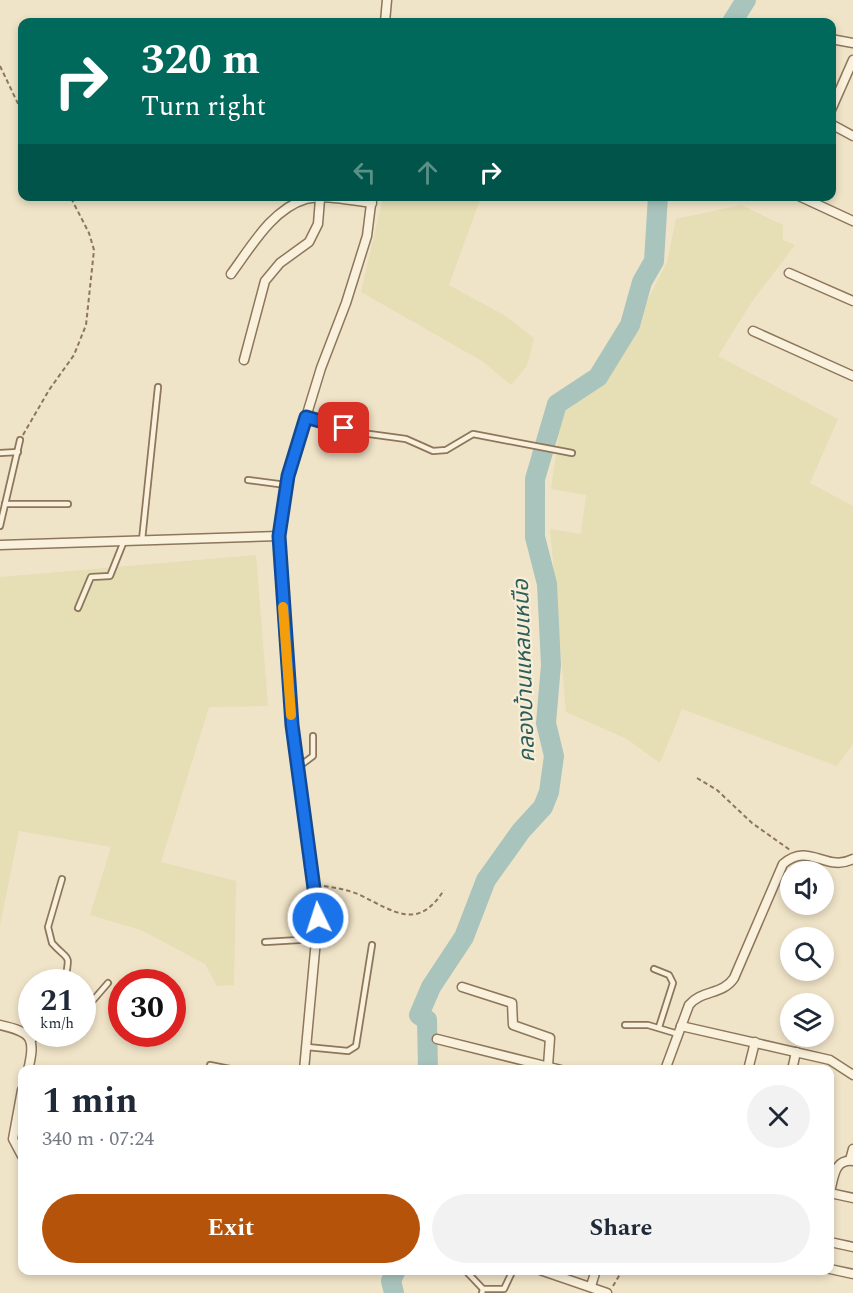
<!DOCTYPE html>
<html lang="en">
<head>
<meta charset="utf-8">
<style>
	body { margin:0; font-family:Spectral,"Noto Sans Thai",serif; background:#f2f2f3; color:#1f2937; height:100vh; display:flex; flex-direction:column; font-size:22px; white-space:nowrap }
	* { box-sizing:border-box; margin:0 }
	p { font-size:20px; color:#747a83 }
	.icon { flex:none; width:33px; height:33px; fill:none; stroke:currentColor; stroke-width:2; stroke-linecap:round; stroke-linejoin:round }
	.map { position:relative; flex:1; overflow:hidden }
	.sheet { position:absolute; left:18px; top:1065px; width:816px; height:210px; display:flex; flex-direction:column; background:#fff; border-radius:12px; box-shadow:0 3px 9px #0003 }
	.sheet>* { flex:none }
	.top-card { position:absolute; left:18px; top:18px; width:818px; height:183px; border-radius:12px; box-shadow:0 3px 9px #0003; background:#00695c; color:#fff; overflow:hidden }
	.fabs { position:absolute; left:780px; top:861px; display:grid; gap:12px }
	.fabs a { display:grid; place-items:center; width:54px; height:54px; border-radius:50%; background:#fff; box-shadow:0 3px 9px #0003; font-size:30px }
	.speed { position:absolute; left:18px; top:969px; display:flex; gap:12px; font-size:30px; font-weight:700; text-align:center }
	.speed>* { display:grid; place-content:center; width:78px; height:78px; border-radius:50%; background:#fff; box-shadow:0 3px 9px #0003; line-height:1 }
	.speed small { font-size:15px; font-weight:400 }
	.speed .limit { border:9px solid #d22; background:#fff; color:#111 }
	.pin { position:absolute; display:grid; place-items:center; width:51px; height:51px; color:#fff; margin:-26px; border-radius:12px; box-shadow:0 3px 9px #0006 }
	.me { position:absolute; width:66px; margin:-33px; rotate:356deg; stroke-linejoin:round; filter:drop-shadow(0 0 4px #0008) }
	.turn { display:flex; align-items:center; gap:21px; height:126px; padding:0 24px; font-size:27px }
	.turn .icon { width:78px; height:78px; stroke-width:2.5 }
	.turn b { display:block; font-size:42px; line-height:51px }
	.lanes { display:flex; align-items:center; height:57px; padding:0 24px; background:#0003; justify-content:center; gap:30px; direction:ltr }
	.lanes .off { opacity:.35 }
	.round { display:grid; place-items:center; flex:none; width:63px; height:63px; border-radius:32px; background:#f2f2f3 }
	.overview { display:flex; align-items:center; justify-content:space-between; height:102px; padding:0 24px }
	h1 { font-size:36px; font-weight:700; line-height:45px }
	.cta { display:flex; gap:12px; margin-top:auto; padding:12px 24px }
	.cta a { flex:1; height:69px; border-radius:36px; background:#b45309; color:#fff; font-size:24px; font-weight:700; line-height:69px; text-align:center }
	.cta a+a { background:#f2f2f3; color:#1f2937 }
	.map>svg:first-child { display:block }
	.farmland { fill:#e6deb5 }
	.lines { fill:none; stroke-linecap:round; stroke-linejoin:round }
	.river { stroke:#a9c4bc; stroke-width:20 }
	.service-casing { stroke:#8d765c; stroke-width:8 }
	.minor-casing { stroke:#8d765c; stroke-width:11 }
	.path { stroke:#8d765c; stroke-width:2; stroke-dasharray:4.5 3; stroke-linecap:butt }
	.service { stroke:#faf1dc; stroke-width:4.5 }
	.minor { stroke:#faf1dc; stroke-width:8 }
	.route-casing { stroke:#114b97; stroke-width:15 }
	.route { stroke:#1a73e8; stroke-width:10 }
	.slow { stroke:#f59e0b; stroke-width:10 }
	.labels { text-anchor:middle; stroke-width:4.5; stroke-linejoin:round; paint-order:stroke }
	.water-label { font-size:22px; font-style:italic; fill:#2f5d5a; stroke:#f7eed8 }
</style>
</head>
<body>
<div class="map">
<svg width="853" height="1293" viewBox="0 0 853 1293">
	<rect width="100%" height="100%" fill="#f0e4c8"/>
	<!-- farmland -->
	<g class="farmland">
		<polygon points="383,197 481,197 449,285 504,315 534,338 527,366 511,385 482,361 361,292"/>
		<polygon points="741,205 783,225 783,240 795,245 751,303 718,356 838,419 810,483 853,506 853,744 837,766 682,709 660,763 627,739 566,712 550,529 581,534 586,495 551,489 562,412 608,377 667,262 676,219"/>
		<polygon points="256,555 268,706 209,707 161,862 236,881 234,985 217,986 205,964 141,930 90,915 111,847 19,831 0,925 0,577"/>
	</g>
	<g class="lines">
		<!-- river -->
		<g class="river">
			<polyline points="732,22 746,0"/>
			<polyline points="428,1070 427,1020 419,1015 431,987 464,937 486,880 521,831 543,807 549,792 554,756 546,723 551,665 547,584 535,537 535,479 557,404 598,377 630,325 642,282 654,261 658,196"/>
			<polyline points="394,1293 391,1281 396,1270"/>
		</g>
		<defs>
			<g id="service">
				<polyline points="306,417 362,433 406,439 433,451 446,450 473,434 572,453"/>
				<polyline points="0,453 18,452"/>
				<polyline points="248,480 286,485"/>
				<polyline points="5,504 68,504"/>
				<polyline points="0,526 20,440"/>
				<polyline points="142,540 158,387"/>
				<polyline points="78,608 91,577 110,576 124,541"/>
				<polyline points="297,768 313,756 313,736"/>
				<path d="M 62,879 L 48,927 L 52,943 C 70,963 70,951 65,982"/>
				<polyline points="265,942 316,939"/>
				<polyline points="654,969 669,975 673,983 659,1027"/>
				<polyline points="82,1013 108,983"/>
				<polyline points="625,1025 648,1025 678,1034"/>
				<polyline points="32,1041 38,1034"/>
				<polyline points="307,1047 348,1051 356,1046 372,945"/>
				<polyline points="210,1065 235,1070"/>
				<polyline points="465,1270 483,1289"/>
				<polyline points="482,1293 483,1289 504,1289 513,1270"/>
			</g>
			<g id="minor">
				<polyline points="385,22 387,0"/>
				<polyline points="831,39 853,43"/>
				<polyline points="831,110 853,60"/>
				<polyline points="831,124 853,136"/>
				<polyline points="799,196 853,221"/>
				<polyline points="789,273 853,301"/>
				<path d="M 231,274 C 251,247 272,209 306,199 C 325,194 352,201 372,203"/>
				<polyline points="753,331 853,376"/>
				<polyline points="244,360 265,281 280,263 309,242 318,224 320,199"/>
				<polyline points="0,545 279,536"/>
				<polyline points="462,987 512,1003 513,1025 550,1038 548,1066"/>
				<path d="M 0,1025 C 32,1032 36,1038 28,1070"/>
				<polyline points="681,1026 830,1060 853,1075"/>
				<polyline points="437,1039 561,1070"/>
				<polyline points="304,1070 318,918 292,725 279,536 288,476 321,368 346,303 367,236 372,196"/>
				<path d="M 665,1070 L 689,1005 C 701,990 723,995 734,978 L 783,864 C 809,841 826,873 853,859"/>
				<polyline points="748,1070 755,1042"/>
				<polyline points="792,1070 796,1052"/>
				<polyline points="22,1090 13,1139 22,1156"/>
				<polyline points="850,1160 853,1149"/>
				<path d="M 830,1192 C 834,1177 834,1159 853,1161"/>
				<polyline points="830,1193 853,1198"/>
				<polyline points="830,1242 853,1247"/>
				<polyline points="830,1269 853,1274"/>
				<polyline points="540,1270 607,1293"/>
				<polyline points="591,1286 596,1270"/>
			</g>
		</defs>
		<!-- service casing -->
		<use href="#service" class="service-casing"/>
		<!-- minor casing -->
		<use href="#minor" class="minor-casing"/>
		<!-- path -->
		<g class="path">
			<polyline points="0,66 22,112"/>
			<polyline points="23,435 49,390 74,355 86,325 94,250 89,233 70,196"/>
			<polyline points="697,778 717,790 752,823 790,850"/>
			<path d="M 324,886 C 337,888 349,890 360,895 C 395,912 418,931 444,890"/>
			<polyline points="613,1286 619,1276 630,1270"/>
		</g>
		<!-- service -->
		<use href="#service" class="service"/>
		<!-- minor -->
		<use href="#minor" class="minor"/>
	</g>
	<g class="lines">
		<defs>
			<polyline id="route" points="318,918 292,725 279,536 288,476 306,417 344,428"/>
		</defs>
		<!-- route casing -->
		<use href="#route" class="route-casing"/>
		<!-- route -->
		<use href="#route" class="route"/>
		<!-- slow -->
		<polyline class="slow" points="283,607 291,715"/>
	</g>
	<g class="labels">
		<!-- water labels -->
		<g class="water-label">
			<text transform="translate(523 671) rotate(-92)" y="8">คลองบ้านแหลมเหนือ</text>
		</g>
	</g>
</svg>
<div class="fabs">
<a><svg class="icon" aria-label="sound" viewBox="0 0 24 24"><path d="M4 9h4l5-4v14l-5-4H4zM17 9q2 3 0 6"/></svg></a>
<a><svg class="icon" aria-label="search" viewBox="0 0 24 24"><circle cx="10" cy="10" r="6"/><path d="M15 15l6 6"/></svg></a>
<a><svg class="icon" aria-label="layers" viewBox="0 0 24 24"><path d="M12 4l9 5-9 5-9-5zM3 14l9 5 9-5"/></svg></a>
</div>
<div class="speed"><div>21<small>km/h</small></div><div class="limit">30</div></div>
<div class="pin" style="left:344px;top:428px;background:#d93025"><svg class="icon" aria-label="arrive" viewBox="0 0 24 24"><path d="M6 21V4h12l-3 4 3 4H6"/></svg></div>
<svg class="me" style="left:318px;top:918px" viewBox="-20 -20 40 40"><circle r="17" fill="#1a73e8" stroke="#fff" stroke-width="3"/><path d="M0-11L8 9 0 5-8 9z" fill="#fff"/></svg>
<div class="top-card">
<div class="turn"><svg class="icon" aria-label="right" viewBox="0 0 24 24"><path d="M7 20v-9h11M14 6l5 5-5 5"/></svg><div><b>320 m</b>Turn right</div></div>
<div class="lanes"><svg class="icon off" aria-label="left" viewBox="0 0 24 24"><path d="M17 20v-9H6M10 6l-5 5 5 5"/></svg><svg class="icon off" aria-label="ahead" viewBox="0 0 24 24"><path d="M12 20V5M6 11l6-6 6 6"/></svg><svg class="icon" aria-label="right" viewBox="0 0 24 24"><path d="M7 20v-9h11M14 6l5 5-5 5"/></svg></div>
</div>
<section class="sheet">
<div class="overview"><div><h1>1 min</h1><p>340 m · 07:24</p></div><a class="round"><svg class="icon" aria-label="close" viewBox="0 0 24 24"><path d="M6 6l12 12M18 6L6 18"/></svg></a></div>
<div class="cta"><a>Exit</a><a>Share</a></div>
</section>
</div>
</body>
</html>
